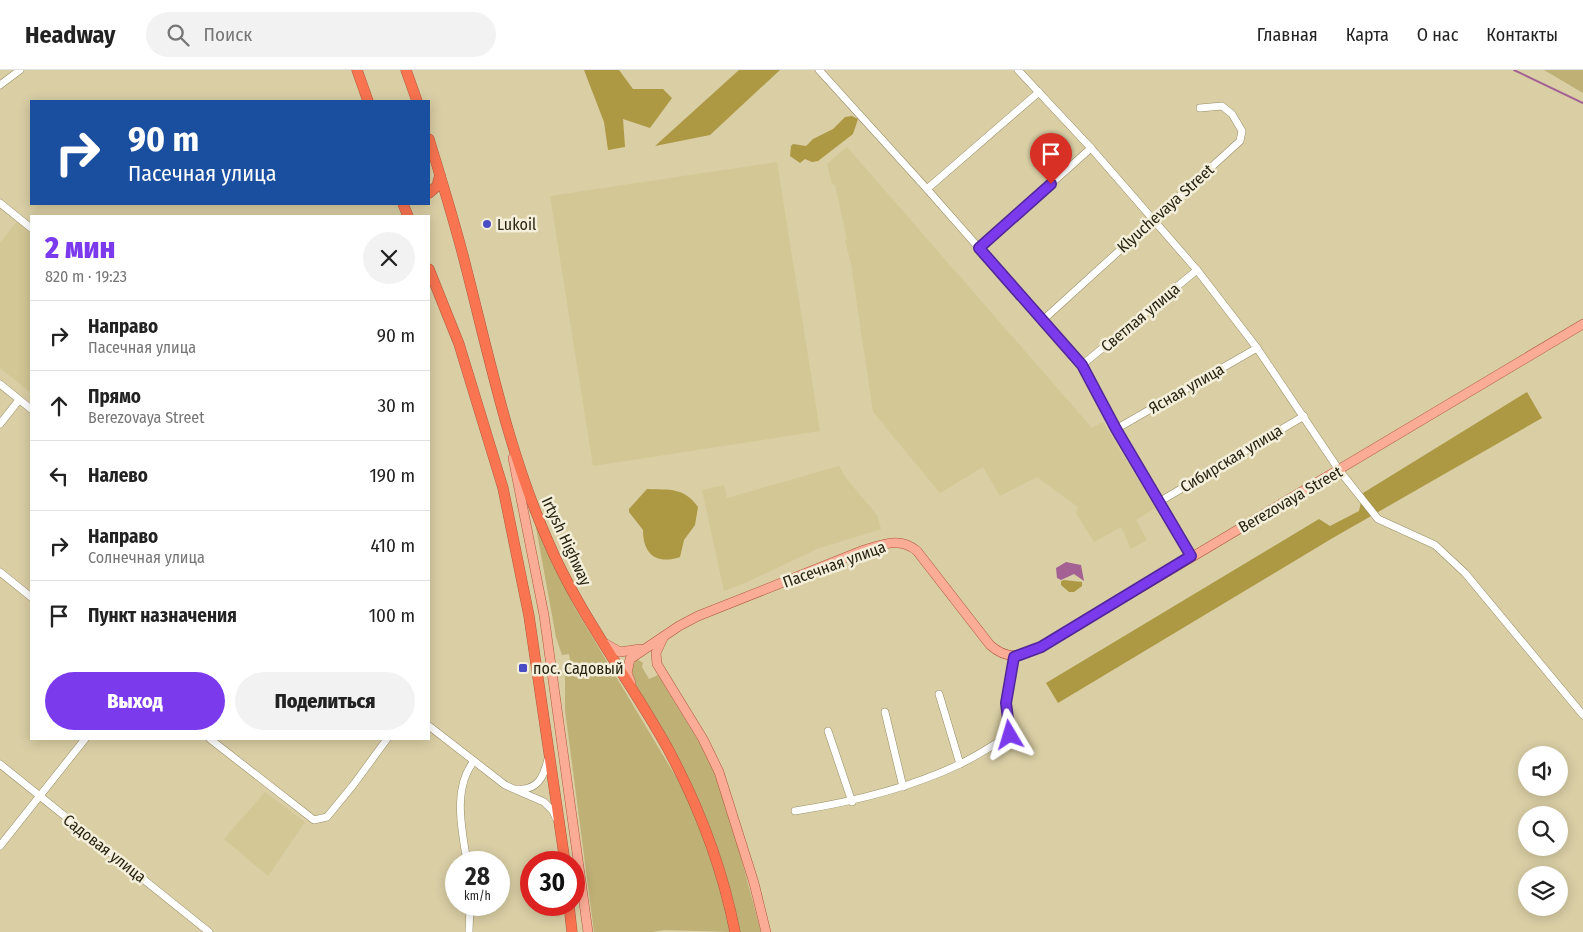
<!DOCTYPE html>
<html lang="ru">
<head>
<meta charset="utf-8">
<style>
	body { margin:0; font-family:"Fira Sans Condensed",sans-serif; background:#f2f2f2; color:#222; height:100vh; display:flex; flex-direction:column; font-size:19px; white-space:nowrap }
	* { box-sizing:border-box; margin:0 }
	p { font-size:16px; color:#767676 }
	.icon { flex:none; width:28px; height:28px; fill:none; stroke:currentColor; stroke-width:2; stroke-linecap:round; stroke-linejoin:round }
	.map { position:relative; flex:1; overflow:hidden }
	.sheet { position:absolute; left:30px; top:145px; width:400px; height:525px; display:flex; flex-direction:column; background:#fff; border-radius:0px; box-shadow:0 2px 12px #0003 }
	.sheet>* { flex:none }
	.top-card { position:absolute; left:30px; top:30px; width:400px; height:105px; border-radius:0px; box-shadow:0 2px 12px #0003; background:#1a4fa0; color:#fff; overflow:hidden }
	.buttons { position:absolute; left:1518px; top:676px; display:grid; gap:10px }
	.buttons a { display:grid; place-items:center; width:50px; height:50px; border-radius:50%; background:#fff; box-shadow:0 2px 12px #0003; font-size:25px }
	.speed { position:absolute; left:445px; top:781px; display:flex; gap:10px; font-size:25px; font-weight:700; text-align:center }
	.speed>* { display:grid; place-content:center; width:65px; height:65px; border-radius:50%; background:#fff; box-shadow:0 2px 12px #0003; line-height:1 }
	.speed small { font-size:12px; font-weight:400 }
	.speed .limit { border:8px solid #d22; background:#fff; color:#111 }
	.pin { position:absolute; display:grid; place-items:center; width:42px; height:42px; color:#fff; margin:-51px -21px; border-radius:50% 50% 50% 0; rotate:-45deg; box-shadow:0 0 5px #0007 }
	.pin .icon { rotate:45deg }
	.me { position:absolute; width:55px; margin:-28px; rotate:353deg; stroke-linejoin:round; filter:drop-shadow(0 0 4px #0008) }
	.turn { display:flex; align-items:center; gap:18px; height:105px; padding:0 15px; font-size:22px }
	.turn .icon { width:65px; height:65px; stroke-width:2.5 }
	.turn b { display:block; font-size:35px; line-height:42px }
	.round { display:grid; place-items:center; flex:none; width:52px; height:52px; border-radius:26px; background:#f2f2f2 }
	.summary { display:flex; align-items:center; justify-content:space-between; height:85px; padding:0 15px }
	h1 { font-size:30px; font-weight:800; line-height:38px; color:#7c3aed }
	.primary-button { display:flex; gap:10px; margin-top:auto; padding:10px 15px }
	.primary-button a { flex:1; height:58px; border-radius:30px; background:#7c3aed; color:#fff; font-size:20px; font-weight:800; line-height:58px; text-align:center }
	.primary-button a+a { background:#f2f2f2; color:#222 }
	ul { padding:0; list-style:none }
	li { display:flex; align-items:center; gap:15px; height:70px; padding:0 15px; border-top:1px solid #e0e0e0 }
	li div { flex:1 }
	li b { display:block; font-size:19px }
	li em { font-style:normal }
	header { display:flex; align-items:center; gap:30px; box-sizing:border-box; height:70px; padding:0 25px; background:#fff; border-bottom:1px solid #e0e0e0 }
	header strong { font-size:24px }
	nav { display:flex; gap:28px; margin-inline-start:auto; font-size:18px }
	.search { width:350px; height:45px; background:#f2f2f2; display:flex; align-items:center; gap:12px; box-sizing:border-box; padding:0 18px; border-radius:28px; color:#767676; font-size:19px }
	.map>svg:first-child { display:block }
	.built { fill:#d3c795 }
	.green { fill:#bfb076 }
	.forest { fill:#ad9843 }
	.water { fill:#a36194 }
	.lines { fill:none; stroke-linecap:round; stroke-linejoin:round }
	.stream { stroke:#a36194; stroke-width:2 }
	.minor-casing { stroke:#978d65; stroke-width:8 }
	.major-casing { stroke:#b0583c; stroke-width:10 }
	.highway-casing { stroke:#b0583c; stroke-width:11 }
	.minor { stroke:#fff; stroke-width:7 }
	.major { stroke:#fbac97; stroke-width:9 }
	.highway { stroke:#f97451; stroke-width:10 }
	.route-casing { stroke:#51269a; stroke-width:12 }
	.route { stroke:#7c3aed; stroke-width:9 }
	.poi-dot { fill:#494dc3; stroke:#f4efda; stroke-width:2 }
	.labels { text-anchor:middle; stroke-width:5; stroke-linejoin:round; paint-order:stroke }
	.street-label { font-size:16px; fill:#282414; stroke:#f4efda }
	.poi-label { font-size:16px; fill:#282414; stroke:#f4efda; text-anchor:start }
</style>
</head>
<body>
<header>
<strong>Headway</strong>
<div class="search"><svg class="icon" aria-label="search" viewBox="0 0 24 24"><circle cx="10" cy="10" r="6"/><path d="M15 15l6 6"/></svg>Поиск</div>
<nav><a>Главная</a><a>Карта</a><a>О нас</a><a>Контакты</a></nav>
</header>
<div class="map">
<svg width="1583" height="862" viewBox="0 0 1583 862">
	<rect width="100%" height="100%" fill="#d9cea4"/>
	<!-- built -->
	<g class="built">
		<polygon points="847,77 1092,358 1103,352 1155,438 1136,450 1147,470 1131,479 1121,457 1094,472 1076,443 1078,437 1037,407 1000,426 983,397 940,423 873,342 851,194 845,170 847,169 835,115 832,114 827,94"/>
		<polygon points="777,92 820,361 593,396 550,126"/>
		<polygon points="17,151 31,162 31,323 0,298 0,173"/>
		<polygon points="839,396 846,408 877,445 881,459 817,479 745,513 724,521 702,420 724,415 727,428"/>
		<polygon points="265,722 305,752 268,806 224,769"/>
	</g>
	<!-- green -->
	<g class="green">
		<polygon points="1544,0 1583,0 1583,23"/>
		<polygon points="535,452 575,538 682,717 700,757 719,813 731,862 664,860 653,862 594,862 565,640 565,606 573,605 569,584 562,585 556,567"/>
		<path d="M 637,589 L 643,593 L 642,597 L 649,609 L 658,605 L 708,687 L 717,707 L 729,743 L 761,862 L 740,862 C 729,801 706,741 678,686 C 664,660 647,635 633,610 C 630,602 632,596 637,589 Z"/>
	</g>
	<!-- forest -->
	<g class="forest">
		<polygon points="584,0 619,0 633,19 663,19 672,28 650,58 623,49 625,77 608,80 604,52"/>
		<polygon points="739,0 780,0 710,65 655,76"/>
		<polygon points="852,46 858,49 853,64 818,91 812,92 805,89 800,93 790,86 791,76 793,74 806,76 813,69 833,59 845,47"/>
		<polygon points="1527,322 1542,348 1331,469 1058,633 1046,613 1319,449 1330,456 1359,441 1363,423"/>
		<path d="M 647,419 C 670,420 684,417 698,437 L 695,455 L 684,470 L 680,487 C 656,495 643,484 643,460 L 629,442 L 629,439 Z"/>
		<polygon points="1064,510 1082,512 1082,516 1074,522 1069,522 1061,515 1061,511"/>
	</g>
	<!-- water -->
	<polygon class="water" points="1066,492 1081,495 1084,511 1074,504 1061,510 1057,508 1056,498"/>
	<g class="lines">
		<!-- stream -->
		<polyline class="stream" points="1514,0 1583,33"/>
		<defs>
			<g id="minor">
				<polyline points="819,0 927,119 1082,295 1116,359 1191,486"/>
				<polyline points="1018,0 1091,78 1197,200 1257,278 1339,400 1378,449 1435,475 1465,503 1583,645"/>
				<polyline points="0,15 20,0"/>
				<polyline points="927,119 1039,22"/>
				<polyline points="0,133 31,158"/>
				<polyline points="979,178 1091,78"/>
				<polyline points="1043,250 1240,71 1242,61 1232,44 1222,36 1200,38"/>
				<polyline points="1082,295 1197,200"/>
				<polyline points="0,314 31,339"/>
				<polyline points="0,354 19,330"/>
				<polyline points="1116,359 1257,278"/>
				<polyline points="1159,432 1304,346"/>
				<polyline points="0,502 31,527"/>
				<polyline points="939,624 960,694"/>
				<polyline points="885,642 903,717"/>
				<polyline points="429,656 505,715 544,732 553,741 556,748"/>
				<polyline points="828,661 852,732"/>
				<polyline points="210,669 314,750 327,747 354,714 387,669"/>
				<polyline points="0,694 209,862"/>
				<path d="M 517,719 C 538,721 544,706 548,689"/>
				<path d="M 795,741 C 852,732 908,719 960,694 C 977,686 993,675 1010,665 L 1006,633 L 1013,587"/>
				<polyline points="0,776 85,669"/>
				<path d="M 467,792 C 462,760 452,719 474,691"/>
				<polyline points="469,862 470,835"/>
			</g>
			<g id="major">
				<polyline points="513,388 544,545 588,862"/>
				<polyline points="663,568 656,583 657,594 703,669 719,702 754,813 766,862"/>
				<polyline points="606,574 620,582 640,579"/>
				<path d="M 631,613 L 627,603 L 630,589 L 679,556 L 698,546 L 864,480 C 883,474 900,467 917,481 L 990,575 C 1008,591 1020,586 1041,577 L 1583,254"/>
			</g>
			<g id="highway">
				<polyline points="357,0 368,31"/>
				<polyline points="406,0 417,31"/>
				<path d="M 429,69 C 442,112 456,156 467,201 C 490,291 509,382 547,469 C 578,543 628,607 667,677 C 699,736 722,796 735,862"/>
				<polyline points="429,123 437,116 440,105"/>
				<polyline points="403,134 408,146"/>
				<polyline points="429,199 459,274 503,418 529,546 565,792"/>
				<polyline points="569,835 572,862"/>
			</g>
		</defs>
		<!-- minor casing -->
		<use href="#minor" class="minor-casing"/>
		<!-- major casing -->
		<use href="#major" class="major-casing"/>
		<!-- highway casing -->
		<use href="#highway" class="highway-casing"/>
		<!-- minor -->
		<use href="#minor" class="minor"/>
		<!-- major -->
		<use href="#major" class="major"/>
		<!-- highway -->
		<use href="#highway" class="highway"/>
	</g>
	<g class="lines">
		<defs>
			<polyline id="route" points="1010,665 1006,633 1014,587 1041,577 1191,486 1116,359 1082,295 979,178 1051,114"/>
		</defs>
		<!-- route casing -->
		<use href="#route" class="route-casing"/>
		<!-- route -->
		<use href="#route" class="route"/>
	</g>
	<!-- markers -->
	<g class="poi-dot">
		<circle cx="487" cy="154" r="5"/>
		<rect x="518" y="593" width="10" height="10" rx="2.5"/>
	</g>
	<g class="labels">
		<!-- street labels -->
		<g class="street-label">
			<text transform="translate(1165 138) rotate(-42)" y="6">Klyuchevaya Street</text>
			<text transform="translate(1140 247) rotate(-40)" y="6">Светлая улица</text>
			<text transform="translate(1186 318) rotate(-30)" y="6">Ясная улица</text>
			<text transform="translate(1231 388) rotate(-31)" y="6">Сибирская улица</text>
			<text transform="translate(1290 429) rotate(-30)" y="6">Berezovaya Street</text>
			<text transform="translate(567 471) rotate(65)" y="6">Irtysh Highway</text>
			<text transform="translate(834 494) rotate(-20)" y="6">Пасечная улица</text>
			<text transform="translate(105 778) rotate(38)" y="6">Садовая улица</text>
		</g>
		<!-- poi labels -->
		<g class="poi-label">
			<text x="497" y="160">Lukoil</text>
			<text x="533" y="604">пос. Садовый</text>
		</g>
	</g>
</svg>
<div class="buttons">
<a><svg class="icon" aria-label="sound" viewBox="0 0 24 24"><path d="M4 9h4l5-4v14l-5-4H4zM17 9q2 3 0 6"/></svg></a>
<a><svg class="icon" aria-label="search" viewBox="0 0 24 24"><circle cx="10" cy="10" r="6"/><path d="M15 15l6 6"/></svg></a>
<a><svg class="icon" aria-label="layers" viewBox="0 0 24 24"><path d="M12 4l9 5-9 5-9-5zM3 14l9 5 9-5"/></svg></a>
</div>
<div class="speed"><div>28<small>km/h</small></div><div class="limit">30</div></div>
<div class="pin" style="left:1051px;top:114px;background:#d93025"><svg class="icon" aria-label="arrive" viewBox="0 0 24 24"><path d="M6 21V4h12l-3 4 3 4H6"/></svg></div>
<svg class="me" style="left:1010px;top:665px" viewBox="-20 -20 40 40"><path d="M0-17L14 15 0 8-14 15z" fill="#7c3aed" stroke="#fff" stroke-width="4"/></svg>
<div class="top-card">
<div class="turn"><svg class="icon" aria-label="right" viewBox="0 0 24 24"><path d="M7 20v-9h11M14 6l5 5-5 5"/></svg><div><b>90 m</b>Пасечная улица</div></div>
</div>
<section class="sheet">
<div class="summary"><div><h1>2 мин</h1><p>820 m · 19:23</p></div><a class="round"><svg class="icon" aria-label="close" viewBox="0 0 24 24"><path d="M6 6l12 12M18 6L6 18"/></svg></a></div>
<ul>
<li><svg class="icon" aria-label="right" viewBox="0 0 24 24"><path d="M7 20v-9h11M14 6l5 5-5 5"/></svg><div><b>Направо</b><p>Пасечная улица</p></div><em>90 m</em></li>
<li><svg class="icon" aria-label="ahead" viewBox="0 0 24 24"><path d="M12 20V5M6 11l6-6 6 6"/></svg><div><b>Прямо</b><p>Berezovaya Street</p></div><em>30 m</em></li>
<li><svg class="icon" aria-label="left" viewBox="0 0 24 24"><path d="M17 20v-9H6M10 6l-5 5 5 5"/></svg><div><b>Налево</b></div><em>190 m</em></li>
<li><svg class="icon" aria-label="right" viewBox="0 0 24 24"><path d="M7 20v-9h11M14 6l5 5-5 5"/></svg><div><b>Направо</b><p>Солнечная улица</p></div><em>410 m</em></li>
<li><svg class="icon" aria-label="arrive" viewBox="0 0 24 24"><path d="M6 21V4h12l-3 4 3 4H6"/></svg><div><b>Пункт назначения</b></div><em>100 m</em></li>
</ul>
<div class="primary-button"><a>Выход</a><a>Поделиться</a></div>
</section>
</div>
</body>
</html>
